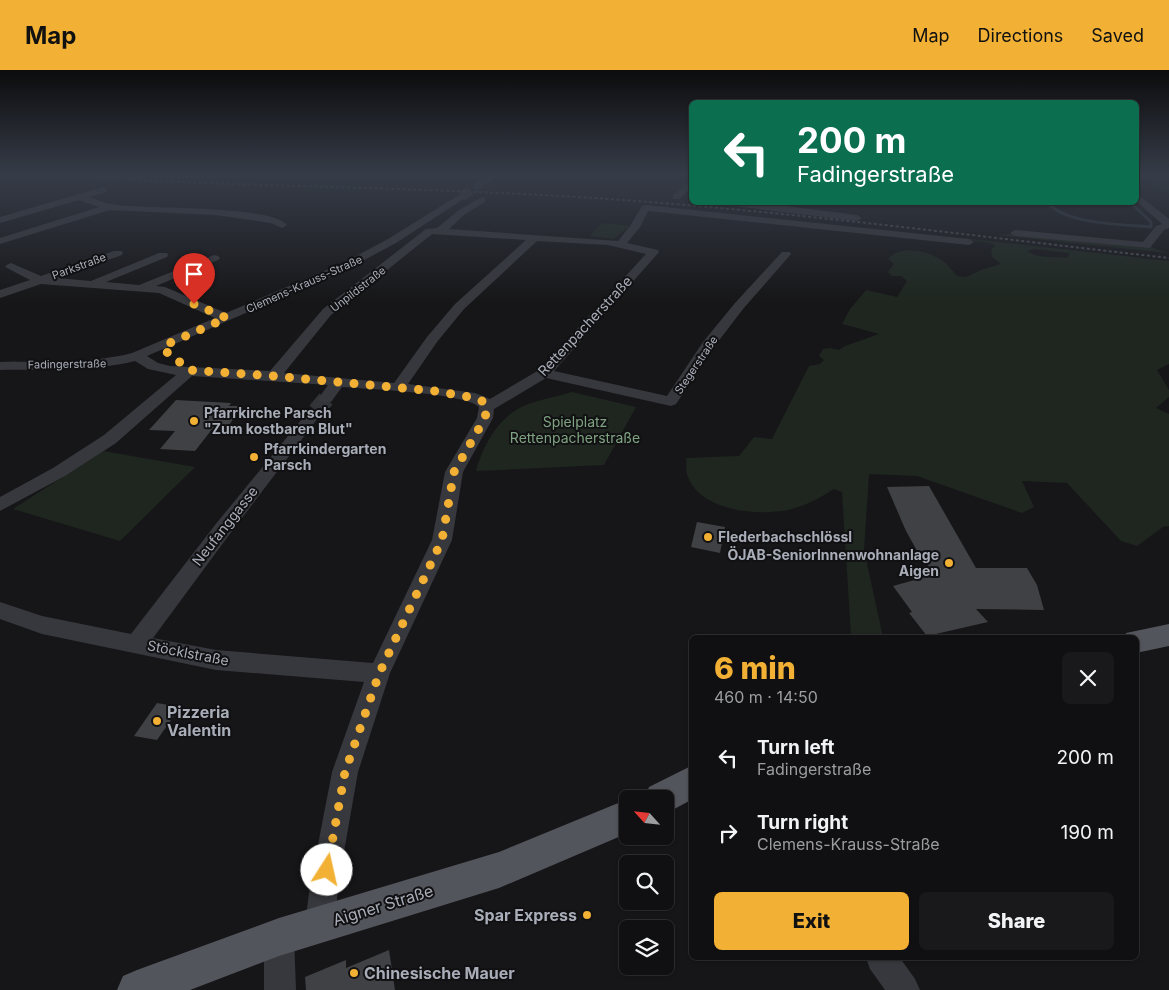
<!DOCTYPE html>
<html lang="en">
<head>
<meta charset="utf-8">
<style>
	body { margin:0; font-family:Inter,sans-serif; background:#19191b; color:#f1f3f6; height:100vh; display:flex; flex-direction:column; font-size:19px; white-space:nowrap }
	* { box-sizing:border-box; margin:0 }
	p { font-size:16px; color:#9c9d9f }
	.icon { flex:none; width:28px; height:28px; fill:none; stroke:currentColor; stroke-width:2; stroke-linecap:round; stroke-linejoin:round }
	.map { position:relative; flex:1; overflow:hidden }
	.sheet { position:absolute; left:689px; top:565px; width:450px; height:325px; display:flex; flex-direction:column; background:#101012; border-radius:8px; box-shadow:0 1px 4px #0004,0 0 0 1px #303032 }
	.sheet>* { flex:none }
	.top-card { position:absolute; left:689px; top:30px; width:450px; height:105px; border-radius:8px; box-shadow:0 1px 4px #0004,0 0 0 1px #303032; background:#0b6e4f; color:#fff; overflow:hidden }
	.needle { width:32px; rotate:297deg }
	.tools { position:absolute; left:619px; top:720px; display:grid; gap:10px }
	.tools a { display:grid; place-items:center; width:55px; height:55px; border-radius:8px; background:#101012; box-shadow:0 1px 4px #0004,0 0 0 1px #303032; font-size:25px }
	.pin { position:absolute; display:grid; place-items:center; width:42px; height:42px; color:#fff; margin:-51px -21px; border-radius:50% 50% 50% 0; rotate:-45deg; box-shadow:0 0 5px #0007 }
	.pin .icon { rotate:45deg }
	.me { position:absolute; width:55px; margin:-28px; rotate:10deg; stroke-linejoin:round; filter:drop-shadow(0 0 4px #0008) }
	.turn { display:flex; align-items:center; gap:18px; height:105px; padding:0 25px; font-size:22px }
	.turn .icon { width:65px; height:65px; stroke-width:2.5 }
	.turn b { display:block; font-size:35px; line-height:42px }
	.round { display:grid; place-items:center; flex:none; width:52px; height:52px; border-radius:8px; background:#19191b }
	.overview { display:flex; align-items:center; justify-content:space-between; height:85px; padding:0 25px }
	h1 { font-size:30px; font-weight:800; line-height:38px; color:#f2b134 }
	.action { display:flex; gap:10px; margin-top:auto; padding:10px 25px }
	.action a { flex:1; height:58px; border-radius:8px; background:#f2b134; color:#111; font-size:20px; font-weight:800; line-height:58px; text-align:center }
	.action a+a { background:#19191b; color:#f1f3f6 }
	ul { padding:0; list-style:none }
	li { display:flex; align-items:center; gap:15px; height:75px; padding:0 25px }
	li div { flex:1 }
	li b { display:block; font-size:19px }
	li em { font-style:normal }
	header { display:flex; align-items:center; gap:30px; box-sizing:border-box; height:70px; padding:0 25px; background:#f2b134; color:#111 }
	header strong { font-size:24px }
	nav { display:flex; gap:28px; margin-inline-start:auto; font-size:18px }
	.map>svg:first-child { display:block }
	.green { fill:#1e261f; fill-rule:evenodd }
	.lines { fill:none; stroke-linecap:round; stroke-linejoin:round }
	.stream { stroke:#2c353c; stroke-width:3 }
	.building { fill:#404145 }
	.minor-tunnel-far1 { stroke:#333438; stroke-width:10; stroke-dasharray:10 5; stroke-linecap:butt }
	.minor-tunnel { stroke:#333438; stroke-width:17; stroke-dasharray:17 8; stroke-linecap:butt }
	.minor { fill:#37383d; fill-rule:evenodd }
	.major { fill:#53555c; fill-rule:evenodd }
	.rail { stroke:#4a4c52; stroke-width:2; stroke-dasharray:3 2.5; stroke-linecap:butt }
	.route { stroke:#f2b134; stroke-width:9; stroke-dasharray:0 16.2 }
	.poi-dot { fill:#f2b134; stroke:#111113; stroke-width:2 }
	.labels { text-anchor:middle; stroke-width:4; stroke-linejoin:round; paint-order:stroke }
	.far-street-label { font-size:11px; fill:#a8adb8; stroke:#111113 }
	.street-label { font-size:14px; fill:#a8adb8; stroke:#111113 }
	.poi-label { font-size:14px; font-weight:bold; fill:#a8adb8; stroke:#111113; text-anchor:start }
	.park-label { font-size:14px; fill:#7fa381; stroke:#111113 }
	.near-poi-label { font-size:16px; font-weight:bold; fill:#a8adb8; stroke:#111113; text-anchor:start }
	.near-street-label { font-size:16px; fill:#a8adb8; stroke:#111113 }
</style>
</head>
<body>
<header>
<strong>Map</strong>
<nav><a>Map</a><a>Directions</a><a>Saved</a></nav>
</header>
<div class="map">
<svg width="1169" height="920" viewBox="0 0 1169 920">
	<rect width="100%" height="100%" fill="#161618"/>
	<!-- green -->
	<g class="green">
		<path d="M 1138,104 L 1166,106 L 1169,104 L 1169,125 C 1158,117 1148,113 1138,104 Z"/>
		<polygon points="603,153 629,156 614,169 589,166"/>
		<polygon points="1009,164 1151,177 1167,183 996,165"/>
		<path d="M 962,168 L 1169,191 L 1169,294 L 1157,300 L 1169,320 L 1169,327 L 1156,338 L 1169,344 L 1169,456 L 1163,457 L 1137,476 L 1121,471 L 1067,413 L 1022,411 L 1034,437 L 1022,443 L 917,406 L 869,404 L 864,480 L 883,567 L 861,567 L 851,565 L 842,422 L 834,419 C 820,428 805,436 788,440 C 757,446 701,441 688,407 C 685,402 687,394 686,388 L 739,386 L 754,367 L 772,369 L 809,296 L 820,294 L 824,290 L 819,286 L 823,279 L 830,278 L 839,280 L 845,276 L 879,264 L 842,254 L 850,239 L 866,220 L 897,227 L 907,211 L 901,206 L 892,206 L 888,202 L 894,194 L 888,189 C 901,174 928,181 943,191 C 948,195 953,201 957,206 L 966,207 L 981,200 L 1001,194 L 992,187 L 991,180 L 995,176 L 991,173 L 960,169 ZM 1035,179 L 1069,183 L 1069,184 L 1067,188 C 1053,186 1039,189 1027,181 Z"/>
		<path d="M 572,322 L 636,337 L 604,395 L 476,401 C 482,378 496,352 516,340 C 530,331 556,327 572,322 Z"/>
		<polygon points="103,381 195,397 120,471 13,439"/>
	</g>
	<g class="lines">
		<!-- stream -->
		<path class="stream" d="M 1047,132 C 1066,155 1122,154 1151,157 L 1151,152 L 1130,132"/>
	</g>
	<!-- building -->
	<g class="building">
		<polygon points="176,330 231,333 229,336 243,336 226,359 213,358 195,381 160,379 175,361 149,360"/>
		<polygon points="929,416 976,498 1027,498 1037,515 1044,540 976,539 988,552 927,566 909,543 912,542 893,516 936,504 921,488 906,461 887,417"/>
		<polygon points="697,452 725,457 720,483 691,477"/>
		<polygon points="157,633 180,637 157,670 134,666"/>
		<polygon points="389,880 395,920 306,920 305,907 346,890 346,898"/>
	</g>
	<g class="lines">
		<!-- minor-tunnel-far1 -->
		<polyline class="minor-tunnel-far1" points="462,126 476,117"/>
		<!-- minor-tunnel -->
		<polyline class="minor-tunnel" points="316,341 326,329"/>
		<!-- minor -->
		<g class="minor">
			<polygon points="141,104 159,104 155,107 142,107"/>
			<polygon points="489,104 499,104 479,119 473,119 473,115"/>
			<polygon points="691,111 691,118 679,129 673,129 673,125"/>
			<path d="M 103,117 L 108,120 L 106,122 L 89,127 C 96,129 103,133 110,134 C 144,140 268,134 287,155 L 282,158 L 271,153 L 215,145 L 110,140 L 0,174 L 0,168 L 99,137 L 79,130 L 0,153 L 0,147 Z"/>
			<path d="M 462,123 L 467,126 L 465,128 L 396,173 L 351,197 L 147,286 L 158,293 L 170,296 L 270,301 L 323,239 L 426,159 L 437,158 L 459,140 L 482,127 L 485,128 L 485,132 L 465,144 L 449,159 L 618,171 L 630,156 L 642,136 L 645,135 L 969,169 L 974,172 L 969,175 L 648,141 L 640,157 L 627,173 L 658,180 L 659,182 L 554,301 L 667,326 L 703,272 L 735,233 L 782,182 L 790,182 L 791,184 L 743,239 L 714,277 L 676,334 L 671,336 L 546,308 L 494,339 L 493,348 L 463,402 L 452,470 L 390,603 L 358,702 L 338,816 L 335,854 L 331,865 L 320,869 L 309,865 L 305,854 L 310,816 L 332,702 L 364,612 L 216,600 L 42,564 L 0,549 L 0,532 L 42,546 L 131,564 L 215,455 L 311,338 L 321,338 L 324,341 L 321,344 L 229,465 L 153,568 L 216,580 L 373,593 L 432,470 L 445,402 L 477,348 L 479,337 C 466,323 366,319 342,317 L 331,332 L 321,332 L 318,329 L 328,315 L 192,306 L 116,373 L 65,406 L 0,441 L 0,427 L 53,398 L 104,365 L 176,305 L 148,299 L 135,291 C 91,302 45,299 0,300 L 0,292 C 44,291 89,294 132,283 L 215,248 L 159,223 L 41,214 L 0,228 L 0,220 L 30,210 L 7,198 L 5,196 L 11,193 L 41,206 L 114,181 L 122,181 L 123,183 L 122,185 L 57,208 L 91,211 L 159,183 L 167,183 L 168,185 L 167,187 L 106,212 L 139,215 L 214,185 L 218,186 L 220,188 L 218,190 L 156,216 L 165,217 L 226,243 L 343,193 L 388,169 ZM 432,164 L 526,170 L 455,234 L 427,267 L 394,313 L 284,303 L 331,245 ZM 537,171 L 608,175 L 646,184 L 539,300 L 490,329 L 475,323 L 408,314 L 437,272 L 464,239 Z"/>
			<polygon points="1136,123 1169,149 1169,158 1164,160 1150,178 1015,166 1010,163 1015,160 1143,172 1156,156 1162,154 1136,131"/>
			<polygon points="722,132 754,132 857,145 862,148 857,151 726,135"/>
			<polygon points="279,852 290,856 294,867 296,920 264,920 264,867 268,856"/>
			<polygon points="866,888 900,888 915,909 920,920 885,920 870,899"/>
		</g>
		<!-- major -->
		<g class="major">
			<polygon points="1169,554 1169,576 1136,583 1136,568 1124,568 1126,563"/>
			<polygon points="691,696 691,730 665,744 665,729 644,729 649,717"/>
			<polygon points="628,729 628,763 499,818 279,886 190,920 117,920 123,906 137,900 279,848 499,782"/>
		</g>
		<!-- rail -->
		<path class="rail" d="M 34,104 C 215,117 396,116 577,127 C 775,139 972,166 1169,188"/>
	</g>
	<!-- sky -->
	<linearGradient id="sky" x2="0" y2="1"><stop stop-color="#0c0c0d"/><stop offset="0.45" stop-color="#363c48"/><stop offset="1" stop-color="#363c48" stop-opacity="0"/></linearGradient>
	<rect width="1169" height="233" fill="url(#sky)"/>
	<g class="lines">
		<!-- route -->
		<polyline class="route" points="194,234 227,248 163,276 171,288 184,294 189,300 274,306 435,321 475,328 484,332 487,337 485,348 454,402 442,470 379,604 345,702 327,800"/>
	</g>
	<!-- markers -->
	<g class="poi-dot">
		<circle cx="194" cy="351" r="5"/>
		<circle cx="254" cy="387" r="5"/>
		<circle cx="708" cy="467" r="5"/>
		<circle cx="949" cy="493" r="5"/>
		<circle cx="157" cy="651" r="5"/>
		<circle cx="587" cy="845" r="5"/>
		<circle cx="354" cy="903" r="5"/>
	</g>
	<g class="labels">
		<!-- far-street labels -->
		<g class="far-street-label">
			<text transform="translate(79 196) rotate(-20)" y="4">Parkstraße</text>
			<text transform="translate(304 214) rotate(-24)" y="4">Clemens-Krauss-Straße</text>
			<text transform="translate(358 219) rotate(-38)" y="4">Unpildstraße</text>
			<text transform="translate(67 294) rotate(-1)" y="4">Fadingerstraße</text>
			<text transform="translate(696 295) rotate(-56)" y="4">Stegerstraße</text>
		</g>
		<!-- street labels -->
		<g class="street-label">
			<text transform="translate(585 256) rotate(-47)" y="5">Rettenpacherstraße</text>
			<text transform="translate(225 456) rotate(-52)" y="5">Neufanggasse</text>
			<text transform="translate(188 583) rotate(11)" y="5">Stöcklstraße</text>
		</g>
		<!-- poi labels -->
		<g class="poi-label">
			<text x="204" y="348">Pfarrkirche Parsch<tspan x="204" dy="16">"Zum kostbaren Blut"</tspan></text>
			<text x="264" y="384">Pfarrkindergarten<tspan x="264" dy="16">Parsch</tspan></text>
			<text x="718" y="472">Flederbachschlössl</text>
			<text x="939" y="490" text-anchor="end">ÖJAB-SeniorInnenwohnanlage<tspan x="939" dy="16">Aigen</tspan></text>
		</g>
		<!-- park labels -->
		<g class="park-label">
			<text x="575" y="357">Spielplatz<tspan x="575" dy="16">Rettenpacherstraße</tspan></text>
		</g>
		<!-- near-poi labels -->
		<g class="near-poi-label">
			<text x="167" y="648">Pizzeria<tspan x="167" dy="18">Valentin</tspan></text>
			<text x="577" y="851" text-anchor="end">Spar Express</text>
			<text x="364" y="909">Chinesische Mauer</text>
		</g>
		<!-- near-street labels -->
		<g class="near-street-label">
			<text transform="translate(383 835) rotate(-17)" y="6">Aigner Straße</text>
		</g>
	</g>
</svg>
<div class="tools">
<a><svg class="needle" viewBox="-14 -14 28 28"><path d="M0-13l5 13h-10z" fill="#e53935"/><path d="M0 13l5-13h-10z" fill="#9c9d9f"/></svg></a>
<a><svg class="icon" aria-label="search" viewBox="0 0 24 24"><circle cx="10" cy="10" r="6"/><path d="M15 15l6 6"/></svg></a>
<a><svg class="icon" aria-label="layers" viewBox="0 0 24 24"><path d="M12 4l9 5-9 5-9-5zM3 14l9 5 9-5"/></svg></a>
</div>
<div class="pin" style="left:194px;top:234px;background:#d93025"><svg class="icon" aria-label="arrive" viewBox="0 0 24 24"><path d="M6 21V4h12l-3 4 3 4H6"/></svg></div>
<svg class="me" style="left:327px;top:800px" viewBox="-20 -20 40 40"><circle r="19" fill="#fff"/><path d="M0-13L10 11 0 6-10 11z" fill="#f2b134"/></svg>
<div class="top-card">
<div class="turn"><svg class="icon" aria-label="left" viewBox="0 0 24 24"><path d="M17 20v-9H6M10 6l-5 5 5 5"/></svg><div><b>200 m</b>Fadingerstraße</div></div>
</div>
<section class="sheet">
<div class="overview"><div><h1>6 min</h1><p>460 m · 14:50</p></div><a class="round"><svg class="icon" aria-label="close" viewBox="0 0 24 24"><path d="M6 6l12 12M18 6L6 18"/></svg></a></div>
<ul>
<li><svg class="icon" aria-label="left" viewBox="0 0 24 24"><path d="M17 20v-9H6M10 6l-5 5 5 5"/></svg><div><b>Turn left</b><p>Fadingerstraße</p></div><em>200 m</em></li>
<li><svg class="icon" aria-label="right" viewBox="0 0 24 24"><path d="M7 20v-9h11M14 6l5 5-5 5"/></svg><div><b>Turn right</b><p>Clemens-Krauss-Straße</p></div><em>190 m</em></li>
</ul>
<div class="action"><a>Exit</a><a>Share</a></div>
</section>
</div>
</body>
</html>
